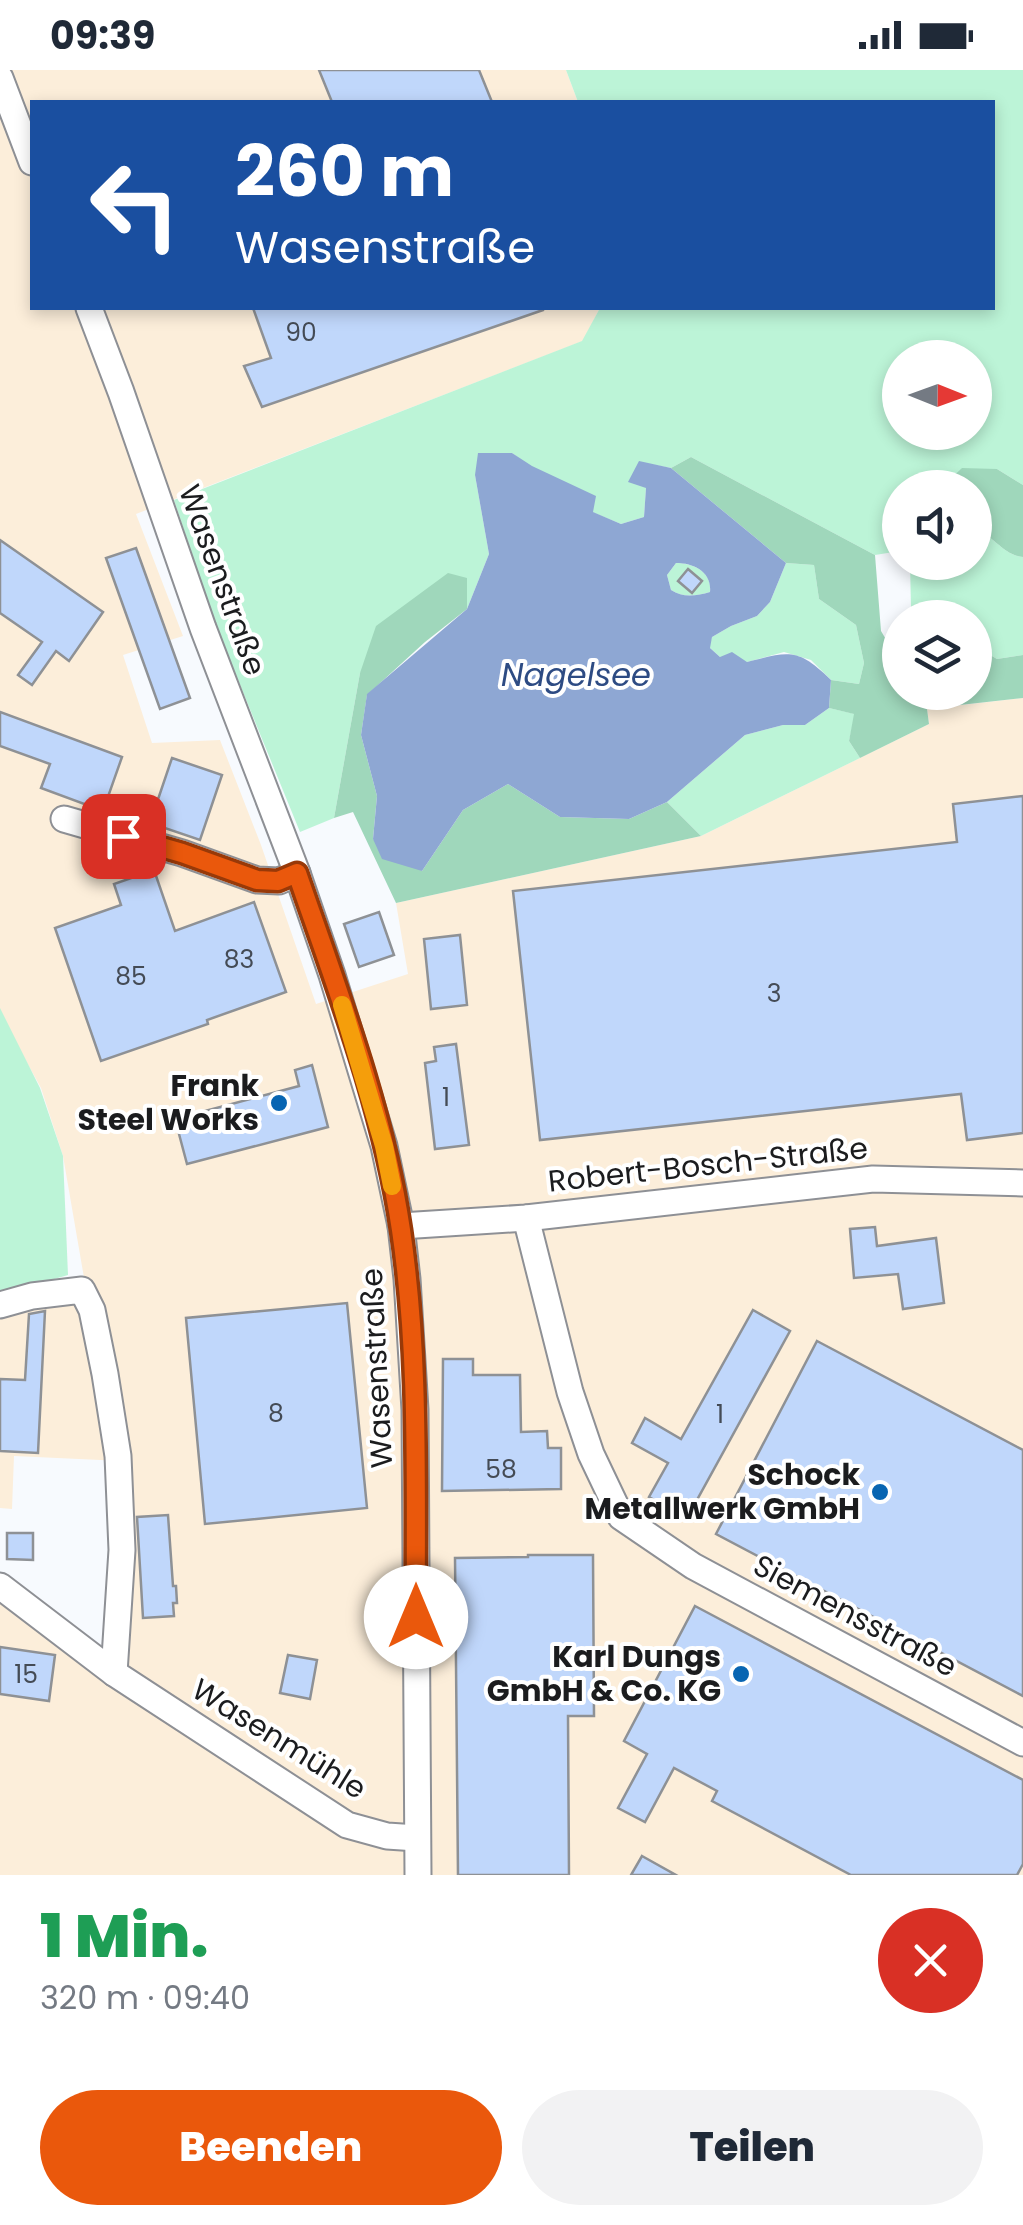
<!DOCTYPE html>
<html lang="de">
<head>
<meta charset="utf-8">
<style>
	body { margin:0; font-family:Poppins,sans-serif; background:#f2f2f3; color:#1f2937; height:100vh; display:flex; flex-direction:column; font-size:38px; white-space:nowrap }
	* { box-sizing:border-box; margin:0 }
	p { font-size:32px; color:#747a83 }
	.icon { flex:none; width:55px; height:55px; fill:none; stroke:currentColor; stroke-width:2; stroke-linecap:round; stroke-linejoin:round }
	.map { position:relative; height:1805px; overflow:hidden }
	.panel { display:flex; flex-direction:column; background:#fff; flex:1 }
	.panel>* { flex:none }
	.banner { position:absolute; left:30px; top:30px; width:965px; height:210px; border-radius:0px; box-shadow:0 5px 15px #0003; background:#1a4fa0; color:#fff; overflow:hidden }
	.needle { width:65px; rotate:91deg }
	.controls { position:absolute; left:882px; top:270px; display:grid; gap:20px }
	.controls a { display:grid; place-items:center; width:110px; height:110px; border-radius:50%; background:#fff; box-shadow:0 5px 15px #0003; font-size:50px }
	.pin { position:absolute; display:grid; place-items:center; width:85px; height:85px; color:#fff; margin:-42px; border-radius:20px; box-shadow:0 5px 15px #0006 }
	.me { position:absolute; width:110px; margin:-55px; rotate:0deg; stroke-linejoin:round; filter:drop-shadow(0 0 8px #0008) }
	.turn { display:flex; align-items:center; gap:35px; height:210px; padding:0 40px; font-size:45px }
	.turn .icon { width:130px; height:130px; stroke-width:2.5 }
	.turn b { display:block; font-size:70px; line-height:85px }
	.round { display:grid; place-items:center; flex:none; width:105px; height:105px; border-radius:52px; background:#f2f2f3 }
	.overview { display:flex; align-items:center; justify-content:space-between; height:170px; padding:0 40px }
	h1 { font-size:60px; font-weight:800; line-height:75px; color:#1e9e55 }
	.primary-button { display:flex; gap:20px; margin-top:auto; padding:20px 40px }
	.primary-button a { flex:1; height:115px; border-radius:60px; background:#ea580c; color:#fff; font-size:40px; font-weight:800; line-height:115px; text-align:center }
	.primary-button a+a { background:#f2f2f3; color:#1f2937 }
	.status { display:flex; justify-content:space-between; align-items:center; height:70px; padding:0 50px; background:#fff; direction:ltr }
	.status svg { height:28px; fill:currentColor }
	.map>svg:first-child { display:block }
	.industrial { fill:#fceeda }
	.green { fill:#bcf4d7; fill-rule:evenodd }
	.forest { fill:#9fd7bb }
	.water { fill:#8ea7d3; fill-rule:evenodd }
	.building { fill:#c0d7fb; stroke:#8e9195; stroke-width:2.5 }
	.lines { fill:none; stroke-linecap:round; stroke-linejoin:round }
	.minor-casing { stroke:#8e9095; stroke-width:29 }
	.minor { stroke:#fff; stroke-width:25 }
	.route-casing { stroke:#983908; stroke-width:25 }
	.route { stroke:#ea580c; stroke-width:18 }
	.slow { stroke:#f59e0b; stroke-width:18 }
	.poi-dot { fill:#0865b2; stroke:#fff; stroke-width:4 }
	.labels { text-anchor:middle; stroke-width:8; stroke-linejoin:round; paint-order:stroke }
	.number-label { font-size:25px; fill:#444b55 }
	.street-label { font-size:30px; fill:#1b1c1e; stroke:#fff }
	.poi-label { font-size:30px; font-weight:bold; fill:#1b1c1e; stroke:#fff; text-anchor:end }
	.water-label { font-size:32px; font-style:italic; fill:#2d4b83; stroke:#fff }
</style>
</head>
<body>
<div class="status"><b>09:39</b><svg viewBox="0 0 49 12"><path d="M0 12V9h3v3zM5 12V6h3v6zM10 12V3h3v9zM15 12V0h3v12zM26 1h20v11H26zM47 4h2v5h-2z"/></svg></div>
<div class="map">
<svg width="1023" height="1805" viewBox="0 0 1023 1805">
	<rect width="100%" height="100%" fill="#f7fafe"/>
	<!-- industrial -->
	<polygon class="industrial" points="0,0 566,0 578,32 32,32 32,238 600,238 583,271 136,444 183,566 123,585 152,673 220,670 261,775 316,934 408,904 396,833 701,766 929,654 927,639 1023,628 1023,1805 0,1805 0,1523 123,1596 122,1391 14,1386 12,1439 0,1438 0,1235 87,1225 63,1086 41,1018 0,944"/>
	<!-- green -->
	<g class="green">
		<path d="M 566,0 L 1023,0 L 1023,415 L 997,399 L 944,414 L 945,417 L 900,418 L 900,481 L 875,485 L 691,387 L 671,398 L 639,392 L 646,418 L 644,447 L 621,454 L 592,442 L 512,383 L 475,405 L 489,484 L 467,539 L 467,508 L 360,603 L 334,748 L 300,762 L 216,556 L 174,430 L 582,271 L 600,238 L 992,238 L 992,32 L 578,32 ZM 900,288 L 975,288 L 975,362 L 900,362 Z"/>
		<path d="M 975,458 C 992,465 1005,486 1023,487 L 1023,585 L 997,589 L 975,576 L 975,548 L 927,547 L 911,538 L 910,493 L 975,492 Z"/>
		<path d="M 676,493 C 694,493 712,502 710,522 C 696,526 683,528 671,520 L 667,505 Z"/>
		<polygon points="786,493 814,495 819,529 856,555 864,593 859,614 831,610 811,590 784,582 747,592 720,587 709,577 712,567 731,556 757,546 770,532"/>
		<polygon points="829,638 855,644 849,671 860,688 701,766 667,732 745,665 783,655 805,655"/>
		<polygon points="0,938 40,1018 63,1086 68,1205 0,1225"/>
	</g>
	<!-- forest -->
	<g class="forest">
		<polygon points="691,387 875,485 881,561 900,593 900,622 917,623 927,639 929,654 860,688 849,671 854,644 829,638 831,610 859,614 864,593 856,555 819,529 814,495 786,493 671,398"/>
		<path d="M 962,398 L 997,399 L 1023,415 L 1023,487 C 1005,486 992,465 975,458 L 975,418 L 945,417 L 944,415 Z"/>
		<polygon points="448,503 467,508 467,539 425,572 367,625 361,665 377,726 373,769 422,801 463,740 508,714 560,747 629,749 667,732 701,766 396,833 353,742 334,748 360,603 376,556"/>
		<polygon points="975,576 997,589 1023,585 1023,628 951,636 943,623 975,622"/>
	</g>
	<!-- water -->
	<path class="water" d="M 478,383 L 512,383 L 532,396 L 596,426 L 593,442 L 621,454 L 644,447 L 646,418 L 628,412 L 639,391 L 671,398 L 786,493 L 770,532 L 757,546 L 731,556 L 712,567 L 710,578 L 720,587 L 732,582 L 747,592 C 790,581 798,578 831,610 L 829,638 L 805,655 L 783,655 L 745,665 L 667,732 L 629,749 L 560,747 L 508,714 L 463,740 L 422,801 L 382,789 L 373,769 L 377,726 L 361,665 L 367,624 L 467,539 L 489,484 L 475,405 ZM 676,493 C 694,493 712,502 710,522 C 696,526 683,528 671,520 L 667,505 Z"/>
	<!-- building -->
	<g class="building">
		<polygon points="319,0 479,0 492,32 332,32"/>
		<polygon points="253,238 543,238 543,240 262,337 244,296 271,288"/>
		<polygon points="0,470 103,542 69,591 56,581 32,615 18,605 42,572 0,543"/>
		<polygon points="136,478 190,628 160,639 106,488"/>
		<polygon points="688,499 702,511 692,523 678,511"/>
		<polygon points="0,642 122,687 103,741 41,718 50,694 0,676"/>
		<polygon points="172,688 222,705 200,770 150,753"/>
		<polygon points="1023,726 1023,1063 967,1070 961,1024 540,1070 513,821 957,772 953,734"/>
		<polygon points="154,800 175,861 254,832 286,922 207,950 208,954 101,991 55,858 121,835 114,814"/>
		<polygon points="379,842 394,885 359,897 344,854"/>
		<polygon points="460,865 467,935 431,939 424,869"/>
		<polygon points="456,974 469,1075 435,1079 425,993 436,991 434,977"/>
		<polygon points="312,995 328,1057 187,1094 175,1049 299,1016 295,1000"/>
		<polygon points="875,1157 877,1176 936,1168 944,1233 903,1239 898,1204 854,1208 850,1159"/>
		<polygon points="347,1233 367,1438 205,1454 186,1248"/>
		<polygon points="753,1240 790,1261 687,1448 649,1427 668,1393 632,1373 645,1348 681,1369"/>
		<polygon points="45,1241 38,1383 0,1381 0,1309 25,1310 29,1244"/>
		<polygon points="817,1271 1023,1380 1023,1626 716,1464"/>
		<polygon points="443,1289 473,1289 473,1305 520,1305 521,1362 547,1361 548,1378 561,1378 561,1419 442,1421"/>
		<polygon points="168,1445 173,1516 176,1516 177,1533 173,1533 174,1546 143,1548 137,1447"/>
		<polygon points="7,1463 33,1463 33,1490 7,1489"/>
		<polygon points="528,1485 593,1485 594,1646 568,1646 569,1805 458,1805 455,1488 528,1487"/>
		<polygon points="695,1536 1023,1710 1023,1794 1017,1805 851,1805 712,1731 717,1721 674,1698 645,1752 618,1738 647,1684 624,1671"/>
		<polygon points="0,1577 55,1585 49,1631 0,1624"/>
		<polygon points="288,1585 317,1590 310,1629 280,1623"/>
		<polygon points="642,1786 676,1805 631,1805"/>
	</g>
	<g class="lines">
		<defs>
			<g id="minor">
				<polyline points="0,8 32,92"/>
				<polyline points="89,238 121,322 203,558 297,803 332,905 384,1076 401,1156 407,1209 415,1340 418,1805"/>
				<polyline points="64,749 182,783 257,810 279,811 297,803"/>
				<polyline points="526,1148 570,1322 591,1384 621,1447 693,1496 1023,1673"/>
				<polyline points="401,1156 526,1148 873,1109 1023,1113"/>
				<polyline points="0,1235 32,1226 82,1220 92,1240 105,1304 118,1386 122,1480 114,1603"/>
				<polyline points="0,1516 114,1603 347,1755 387,1766 417,1768"/>
			</g>
		</defs>
		<!-- minor casing -->
		<use href="#minor" class="minor-casing"/>
		<!-- minor -->
		<use href="#minor" class="minor"/>
	</g>
	<g class="lines">
		<defs>
			<path id="route" d="M 123,766 L 182,783 L 257,810 L 278,811 L 297,803 C 337,919 383,1038 401,1160 C 420,1288 415,1418 416,1547"/>
		</defs>
		<!-- route casing -->
		<use href="#route" class="route-casing"/>
		<!-- route -->
		<use href="#route" class="route"/>
		<!-- slow -->
		<polyline class="slow" points="342,935 384,1076 392,1116"/>
	</g>
	<!-- markers -->
	<g class="poi-dot">
		<circle cx="279" cy="1033" r="10"/>
		<circle cx="880" cy="1422" r="10"/>
		<circle cx="741" cy="1604" r="10"/>
	</g>
	<g class="labels">
		<!-- number labels -->
		<g class="number-label">
			<text x="301" y="271">90</text>
			<text x="239" y="898">83</text>
			<text x="131" y="915">85</text>
			<text x="774" y="932">3</text>
			<text x="446" y="1036">1</text>
			<text x="276" y="1352">8</text>
			<text x="720" y="1353">1</text>
			<text x="501" y="1408">58</text>
			<text x="26" y="1613">15</text>
		</g>
		<!-- street labels -->
		<g class="street-label">
			<text transform="translate(222 510) rotate(70)" y="10">Wasenstraße</text>
			<text transform="translate(708 1095) rotate(-6)" y="10">Robert-Bosch-Straße</text>
			<text transform="translate(377 1298) rotate(-93)" y="10">Wasenstraße</text>
			<text transform="translate(855 1546) rotate(28)" y="10">Siemensstraße</text>
			<text transform="translate(279 1669) rotate(32)" y="10">Wasenmühle</text>
		</g>
		<!-- poi labels -->
		<g class="poi-label">
			<text x="259" y="1026">Frank<tspan x="259" dy="34">Steel Works</tspan></text>
			<text x="860" y="1415">Schock<tspan x="860" dy="34">Metallwerk GmbH</tspan></text>
			<text x="721" y="1597">Karl Dungs<tspan x="721" dy="34">GmbH &amp; Co. KG</tspan></text>
		</g>
		<!-- water labels -->
		<g class="water-label">
			<text x="576" y="616">Nagelsee</text>
		</g>
	</g>
</svg>
<div class="controls">
<a><svg class="needle" viewBox="-14 -14 28 28"><path d="M0-13l5 13h-10z" fill="#e53935"/><path d="M0 13l5-13h-10z" fill="#747a83"/></svg></a>
<a><svg class="icon" aria-label="sound" viewBox="0 0 24 24"><path d="M4 9h4l5-4v14l-5-4H4zM17 9q2 3 0 6"/></svg></a>
<a><svg class="icon" aria-label="layers" viewBox="0 0 24 24"><path d="M12 4l9 5-9 5-9-5zM3 14l9 5 9-5"/></svg></a>
</div>
<div class="pin" style="left:123px;top:766px;background:#d93025"><svg class="icon" aria-label="arrive" viewBox="0 0 24 24"><path d="M6 21V4h12l-3 4 3 4H6"/></svg></div>
<svg class="me" style="left:416px;top:1547px" viewBox="-20 -20 40 40"><circle r="19" fill="#fff"/><path d="M0-13L10 11 0 6-10 11z" fill="#ea580c"/></svg>
<div class="banner">
<div class="turn"><svg class="icon" aria-label="left" viewBox="0 0 24 24"><path d="M17 20v-9H6M10 6l-5 5 5 5"/></svg><div><b>260 m</b>Wasenstraße</div></div>
</div>
</div>
<section class="panel">
<div class="overview"><div><h1>1 Min.</h1><p>320 m · 09:40</p></div><a class="round" style="background:#d93025;color:#fff"><svg class="icon" aria-label="close" viewBox="0 0 24 24"><path d="M6 6l12 12M18 6L6 18"/></svg></a></div>
<div class="primary-button"><a>Beenden</a><a>Teilen</a></div>
</section>
</body>
</html>
